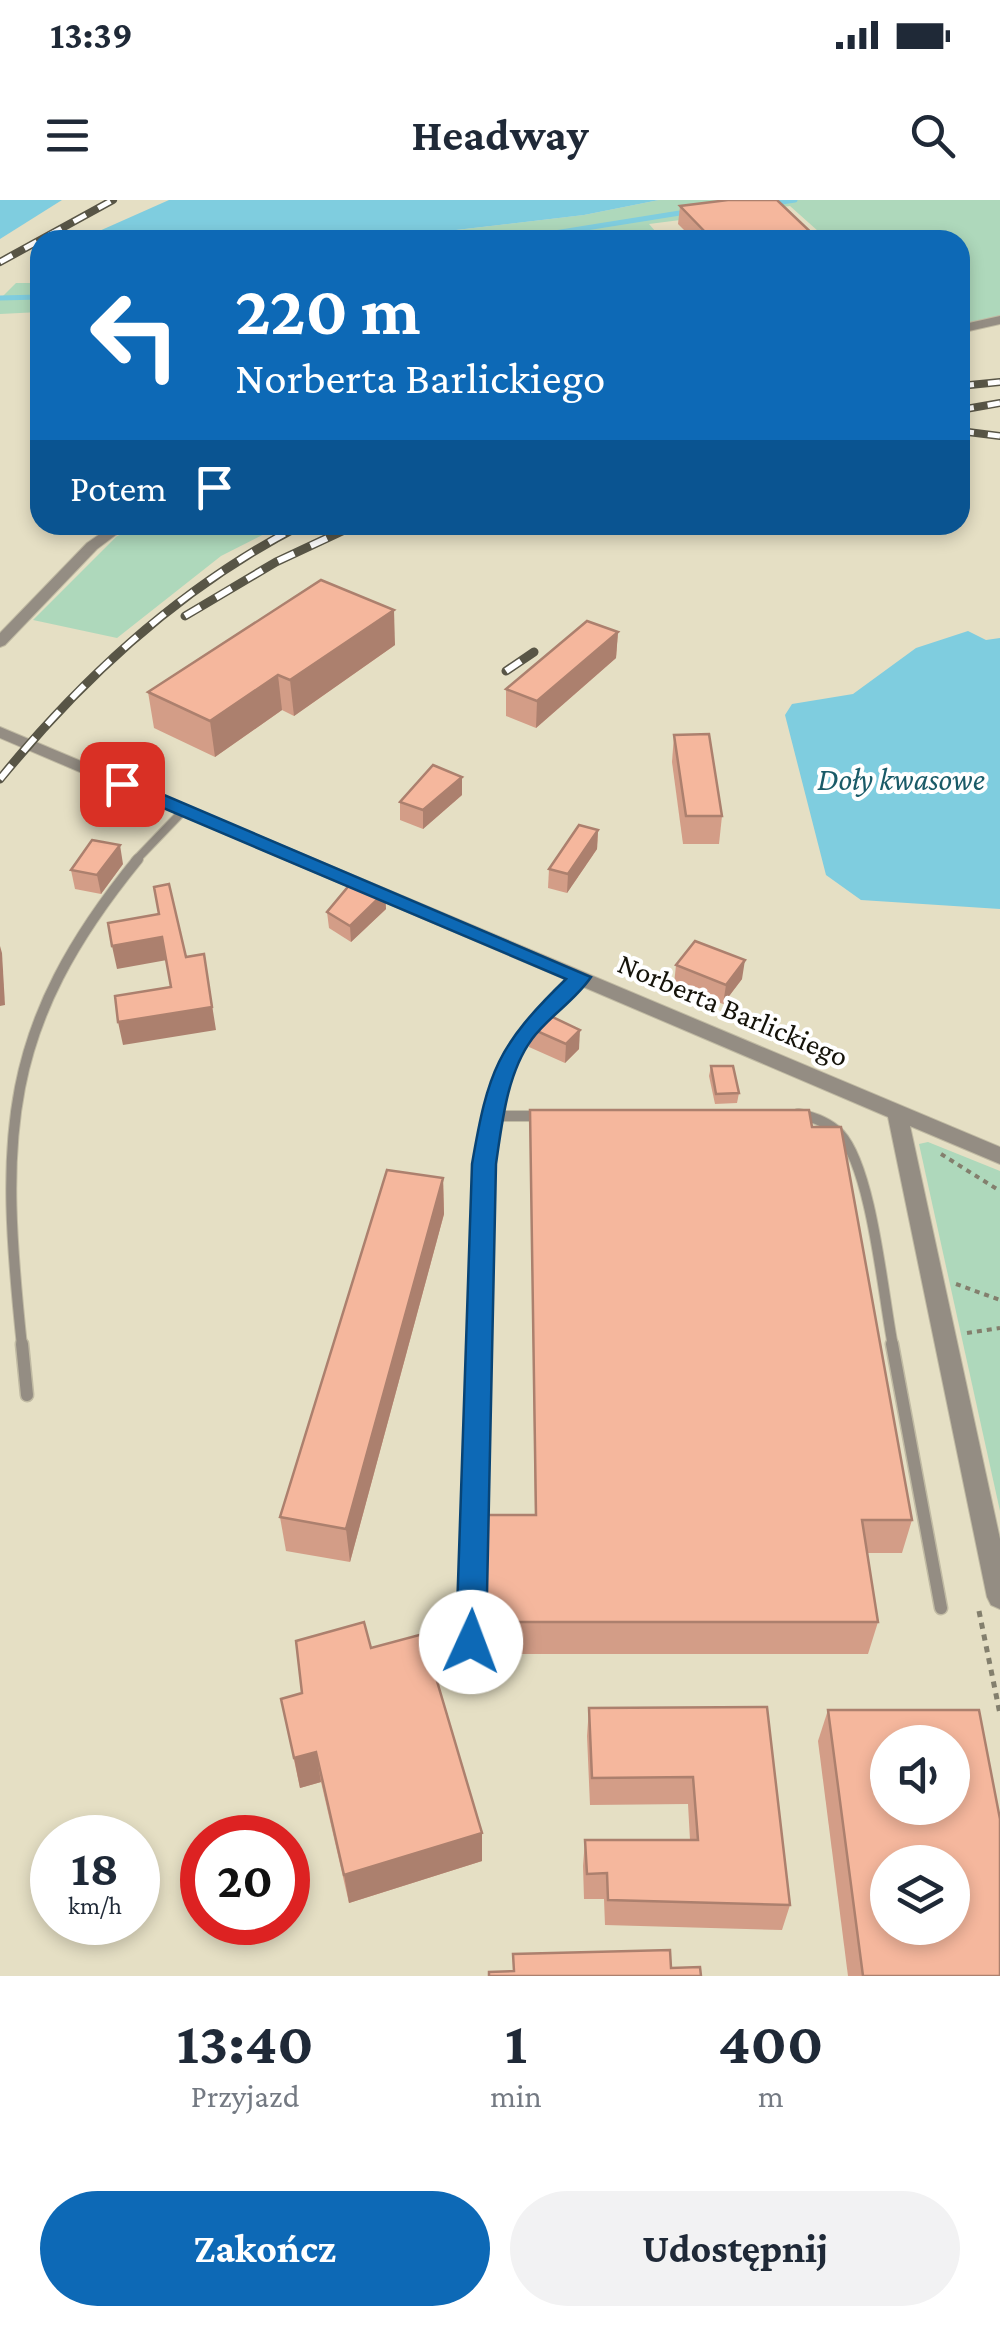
<!DOCTYPE html>
<html lang="pl">
<head>
<meta charset="utf-8">
<style>
	body { margin:0; font-family:"Crimson Pro",serif; background:#f2f2f3; color:#1f2937; height:100vh; display:flex; flex-direction:column; font-size:38px; white-space:nowrap }
	* { box-sizing:border-box; margin:0 }
	p { font-size:32px; color:#747a83 }
	.icon { flex:none; width:55px; height:55px; fill:none; stroke:currentColor; stroke-width:2; stroke-linecap:round; stroke-linejoin:round }
	.map { position:relative; height:1776px; overflow:hidden }
	.side { display:flex; flex-direction:column; background:#fff; flex:1 }
	.side>* { flex:none }
	.top-card { position:absolute; left:30px; top:30px; width:940px; height:305px; border-radius:30px; box-shadow:0 5px 15px #0003; background:#0d69b6; color:#fff; overflow:hidden }
	.controls { position:absolute; left:870px; top:1525px; display:grid; gap:20px }
	.controls a { display:grid; place-items:center; width:100px; height:100px; border-radius:50%; background:#fff; box-shadow:0 5px 15px #0003; font-size:50px }
	.speed { position:absolute; left:30px; top:1615px; display:flex; gap:20px; font-size:50px; font-weight:700; text-align:center }
	.speed>* { display:grid; place-content:center; width:130px; height:130px; border-radius:50%; background:#fff; box-shadow:0 5px 15px #0003; line-height:1 }
	.speed small { font-size:25px; font-weight:400 }
	.speed .limit { border:15px solid #d22; background:#fff; color:#111 }
	.pin { position:absolute; display:grid; place-items:center; width:85px; height:85px; color:#fff; margin:-42px; border-radius:20px; box-shadow:0 5px 15px #0006 }
	.me { position:absolute; width:110px; margin:-55px; rotate:2deg; stroke-linejoin:round; filter:drop-shadow(0 0 8px #0008) }
	.turn { display:flex; align-items:center; gap:35px; height:210px; padding:0 40px; font-size:45px }
	.turn .icon { width:130px; height:130px; stroke-width:2.5 }
	.turn b { display:block; font-size:70px; line-height:85px }
	.then { display:flex; align-items:center; height:95px; padding:0 40px; background:#0003; gap:20px; font-size:38px }
	.eta { display:flex; justify-content:space-evenly; align-items:center; height:170px; text-align:center }
	.eta b { font-size:60px; font-weight:700; line-height:70px }
	.button { display:flex; gap:20px; margin-top:auto; padding:20px 40px }
	.button a { flex:1; height:115px; border-radius:60px; background:#0d69b6; color:#fff; font-size:40px; font-weight:700; line-height:115px; text-align:center }
	.button a+a { background:#f2f2f3; color:#1f2937 }
	.status { display:flex; justify-content:space-between; align-items:center; height:70px; padding:0 50px; background:#fff; direction:ltr }
	.status svg { height:28px; fill:currentColor }
	header { display:flex; justify-content:space-between; align-items:center; height:130px; padding:0 40px; background:#fff; font-size:45px; font-weight:700 }
	.map>svg:first-child { display:block }
	.green { fill:#aed8bb }
	.water { fill:#7fcddf }
	.lines { fill:none; stroke-linecap:round; stroke-linejoin:round }
	.stream { stroke:#7fcddf; stroke-width:5 }
	.service-far2-casing { stroke:#c0baa3; stroke-width:10 }
	.service-far1-casing { stroke:#c0baa3; stroke-width:12 }
	.service-casing { stroke:#c0baa3; stroke-width:15 }
	.minor-casing { stroke:#c0baa3; stroke-width:2 }
	.path-far1 { stroke:#837f6d; stroke-width:4; stroke-dasharray:5 5; stroke-linecap:butt }
	.path { stroke:#837f6d; stroke-width:5; stroke-dasharray:6 6; stroke-linecap:butt }
	.service-far2 { stroke:#948d83; stroke-width:8 }
	.service-far1 { stroke:#948d83; stroke-width:10 }
	.service { stroke:#948d83; stroke-width:12 }
	.minor { fill:#948d83; fill-rule:evenodd }
	.rail-far1-casing { stroke:#585546; stroke-width:8 }
	.rail-casing { stroke:#585546; stroke-width:9 }
	.rail-far1 { stroke:#fff; stroke-width:5; stroke-dasharray:14; stroke-linecap:butt }
	.rail { stroke:#fff; stroke-width:6; stroke-dasharray:18; stroke-linecap:butt }
	.wall { fill:#d39d87 }
	.shaded-wall { fill:#ac806e }
	.building { fill:#f5b79d; stroke:#ac806e; stroke-width:2.5; fill-rule:evenodd }
	.route { fill:#0d69b6; stroke:#084476; stroke-width:2.5 }
	.labels { text-anchor:middle; stroke-width:8; stroke-linejoin:round; paint-order:stroke }
	.street-label { font-size:30px; fill:#15130a; stroke:#fff }
	.water-label { font-size:32px; font-style:italic; fill:#1a5b68; stroke:#fff }
</style>
</head>
<body>
<div class="status"><b>13:39</b><svg viewBox="0 0 49 12"><path d="M0 12V9h3v3zM5 12V6h3v6zM10 12V3h3v9zM15 12V0h3v12zM26 1h20v11H26zM47 4h2v5h-2z"/></svg></div>
<header><svg class="icon" aria-label="menu" viewBox="0 0 24 24"><path d="M4 6h16M4 12h16M4 18h16"/></svg>Headway<svg class="icon" aria-label="search" viewBox="0 0 24 24"><circle cx="10" cy="10" r="6"/><path d="M15 15l6 6"/></svg></header>
<div class="map">
<svg width="1000" height="1776" viewBox="0 0 1000 1776">
	<rect width="100%" height="100%" fill="#e5dfc4"/>
	<!-- green -->
	<g class="green">
		<polygon points="659,0 1000,0 1000,116 960,125 960,40 828,40 790,6 649,24 663,40 370,40 584,15"/>
		<polygon points="16,83 40,83 40,112 0,114 0,99"/>
		<polygon points="146,325 282,325 221,356 117,438 33,420 117,336"/>
		<polygon points="928,942 1000,971 1000,1311 919,944"/>
	</g>
	<!-- water -->
	<g class="water">
		<polygon points="0,0 62,0 0,39"/>
		<polygon points="169,0 659,0 584,15 370,40 79,40"/>
		<polygon points="968,431 986,440 1000,438 1000,709 861,700 826,675 785,515 792,504 853,494 916,448"/>
	</g>
	<g class="lines">
		<!-- stream -->
		<g class="stream">
			<polyline points="769,4 795,0"/>
			<polyline points="511,40 686,12"/>
			<polyline points="0,98 40,97"/>
		</g>
		<defs>
			<polyline id="service-far2" points="135,661 184,610"/>
			<g id="service-far1">
				<path d="M 798,914 C 814,917 828,922 840,934 C 872,969 883,1096 893,1146"/>
				<polyline points="492,916 541,916"/>
				<path d="M 22,1146 C 0,937 0,828 138,659"/>
				<path d="M 479,1146 C 482,1055 469,943 512,859 C 528,827 555,802 580,777"/>
			</g>
			<g id="service">
				<polyline points="22,1144 27,1195"/>
				<polyline points="892,1144 941,1408"/>
				<polyline points="471,1442 479,1144"/>
			</g>
			<g id="minor">
				<polygon points="1000,116 1000,124 960,133 960,125"/>
				<polygon points="113,325 129,325 97,349 5,445 0,447 0,433 87,343"/>
				<polygon points="0,527 1000,947 1000,964 910,926 1000,1339 1000,1409 991,1405 987,1397 888,917 0,538"/>
			</g>
		</defs>
		<!-- service-far2 casing -->
		<use href="#service-far2" class="service-far2-casing"/>
		<!-- service-far1 casing -->
		<use href="#service-far1" class="service-far1-casing"/>
		<!-- service casing -->
		<use href="#service" class="service-casing"/>
		<!-- minor casing -->
		<use href="#minor" class="minor-casing"/>
		<!-- path-far1 -->
		<g class="path-far1">
			<polyline points="941,954 1000,991"/>
			<polyline points="956,1084 1000,1100"/>
			<polyline points="967,1133 1000,1128"/>
		</g>
		<!-- path -->
		<polyline class="path" points="979,1411 1000,1514"/>
		<!-- service-far2 -->
		<use href="#service-far2" class="service-far2"/>
		<!-- service-far1 -->
		<use href="#service-far1" class="service-far1"/>
		<!-- service -->
		<use href="#service" class="service"/>
		<!-- minor -->
		<use href="#minor" class="minor"/>
		<defs>
			<g id="rail-far1">
				<polyline points="0,62 113,0"/>
				<polyline points="960,186 1000,182"/>
				<polyline points="960,210 1000,203"/>
				<polyline points="960,231 1000,236"/>
			</g>
			<g id="rail">
				<polyline points="185,416 276,362 355,325"/>
				<polyline points="506,471 534,452"/>
				<path d="M 0,579 C 84,476 182,386 301,325"/>
			</g>
		</defs>
		<!-- rail-far1 casing -->
		<use href="#rail-far1" class="rail-far1-casing"/>
		<!-- rail casing -->
		<use href="#rail" class="rail-casing"/>
		<!-- rail-far1 -->
		<use href="#rail-far1" class="rail-far1"/>
		<!-- rail -->
		<use href="#rail" class="rail"/>
	</g>
	<!-- wall -->
	<g class="wall">
		<polygon points="680,6 819,40 694,40 678,24"/>
		<polygon points="618,432 616,458 536,528 506,516 506,489"/>
		<polygon points="395,445 294,516 282,510 215,557 154,528 148,492"/>
		<polygon points="674,535 722,616 719,644 683,644 672,562"/>
		<polygon points="462,595 423,629 400,620 400,602"/>
		<polygon points="598,630 597,649 567,693 548,688 549,669"/>
		<polygon points="123,664 101,694 75,689 71,670"/>
		<polygon points="385,692 386,709 351,742 329,728 327,712"/>
		<polygon points="676,765 742,779 723,804 674,784"/>
		<polygon points="530,828 579,849 565,863 529,847"/>
		<polygon points="711,866 739,893 737,903 715,904 709,876"/>
		<polygon points="530,910 812,927 912,1320 902,1353 867,1353 878,1422 868,1454 479,1454 478,1422 535,1315"/>
		<polygon points="443,978 444,1014 350,1362 286,1351 280,1317"/>
		<polygon points="371,1448 482,1633 482,1661 349,1703 321,1582 300,1588 281,1499 302,1493"/>
		<polygon points="767,1507 790,1705 782,1730 605,1725 604,1699 584,1699 583,1666 585,1640 690,1640 688,1604 590,1605 587,1536 589,1508"/>
		<polygon points="828,1510 1000,1776 848,1776 818,1541"/>
	</g>
	<!-- shaded-wall -->
	<g class="shaded-wall">
		<polygon points="745,34 745,40 711,40 711,38"/>
		<polygon points="394,410 395,445 294,516 290,480"/>
		<polygon points="618,432 616,458 536,528 537,501"/>
		<polygon points="278,475 282,510 215,557 210,521"/>
		<polygon points="462,577 462,595 423,629 423,610"/>
		<polygon points="598,630 597,649 567,693 568,674"/>
		<polygon points="120,645 123,664 101,694 97,675"/>
		<polygon points="385,692 386,709 351,742 350,726"/>
		<polygon points="162,737 167,760 117,769 112,746"/>
		<polygon points="0,746 2,753 5,805 0,806"/>
		<polygon points="204,754 216,830 123,845 118,822 212,807"/>
		<polygon points="745,760 742,779 723,804 726,785"/>
		<polygon points="580,830 579,849 565,863 566,844"/>
		<polygon points="443,978 444,1014 350,1362 346,1329"/>
		<polygon points="316,1552 321,1582 300,1588 294,1558"/>
		<polygon points="482,1633 482,1661 349,1703 344,1675"/>
	</g>
	<!-- building -->
	<g class="building">
		<polygon points="728,0 777,0 819,40 752,40 745,34 711,38 680,6"/>
		<polygon points="321,380 394,410 290,480 278,475 210,521 148,492"/>
		<polygon points="587,421 618,432 537,501 506,489"/>
		<polygon points="709,534 722,616 686,616 674,535"/>
		<polygon points="433,565 462,577 423,610 400,602"/>
		<polygon points="579,625 598,630 568,674 549,669"/>
		<polygon points="92,640 120,645 97,675 71,670"/>
		<polygon points="352,682 385,692 350,726 327,712"/>
		<polygon points="169,684 186,757 204,754 212,807 118,822 115,796 171,787 162,737 112,746 108,723 159,714 154,687"/>
		<polygon points="695,741 745,760 726,785 676,765"/>
		<polygon points="542,812 580,830 566,844 530,828"/>
		<polygon points="711,866 733,866 739,893 716,894"/>
		<polygon points="530,910 809,910 812,927 841,927 912,1320 862,1320 878,1422 478,1422 483,1315 536,1315"/>
		<polygon points="387,970 443,978 346,1329 280,1317"/>
		<polygon points="364,1422 371,1448 423,1434 482,1633 344,1675 316,1552 294,1558 281,1499 302,1493 296,1441"/>
		<polygon points="767,1507 790,1705 608,1700 607,1673 587,1674 585,1640 698,1640 693,1577 592,1578 589,1508"/>
		<path d="M 828,1510 L 979,1510 L 1000,1619 L 1000,1776 L 863,1776 ZM 888,1542 L 952,1542 L 952,1608 L 888,1608 ZM 888,1662 L 952,1662 L 952,1728 L 888,1728 Z"/>
		<polygon points="670,1750 671,1768 700,1767 701,1776 489,1776 489,1772 514,1771 513,1754"/>
	</g>
	<!-- route -->
	<path class="route" d="M 116,580 L 129,580 L 591,777 C 575,801 549,816 532,839 C 507,873 502,923 496,964 L 486,1442 L 482,1452 L 471,1456 L 461,1452 L 456,1442 L 472,964 C 488,871 497,846 566,779 L 116,588 Z"/>
	<g class="labels">
		<!-- street labels -->
		<g class="street-label">
			<text transform="translate(733 810) rotate(23)" y="10">Norberta Barlickiego</text>
		</g>
		<!-- water labels -->
		<g class="water-label">
			<text x="901" y="590">Doły kwasowe</text>
		</g>
	</g>
</svg>
<div class="controls">
<a><svg class="icon" aria-label="sound" viewBox="0 0 24 24"><path d="M4 9h4l5-4v14l-5-4H4zM17 9q2 3 0 6"/></svg></a>
<a><svg class="icon" aria-label="layers" viewBox="0 0 24 24"><path d="M12 4l9 5-9 5-9-5zM3 14l9 5 9-5"/></svg></a>
</div>
<div class="speed"><div>18<small>km/h</small></div><div class="limit">20</div></div>
<div class="pin" style="left:122px;top:584px;background:#d93025"><svg class="icon" aria-label="arrive" viewBox="0 0 24 24"><path d="M6 21V4h12l-3 4 3 4H6"/></svg></div>
<svg class="me" style="left:471px;top:1442px" viewBox="-20 -20 40 40"><circle r="19" fill="#fff"/><path d="M0-13L10 11 0 6-10 11z" fill="#0d69b6"/></svg>
<div class="top-card">
<div class="turn"><svg class="icon" aria-label="left" viewBox="0 0 24 24"><path d="M17 20v-9H6M10 6l-5 5 5 5"/></svg><div><b>220 m</b>Norberta Barlickiego</div></div>
<div class="then">Potem<svg class="icon" aria-label="arrive" viewBox="0 0 24 24"><path d="M6 21V4h12l-3 4 3 4H6"/></svg></div>
</div>
</div>
<section class="side">
<div class="eta">
<div><b>13:40</b><p>Przyjazd</p></div>
<div><b>1</b><p>min</p></div>
<div><b>400</b><p>m</p></div>
</div>
<div class="button"><a>Zakończ</a><a>Udostępnij</a></div>
</section>
</body>
</html>
